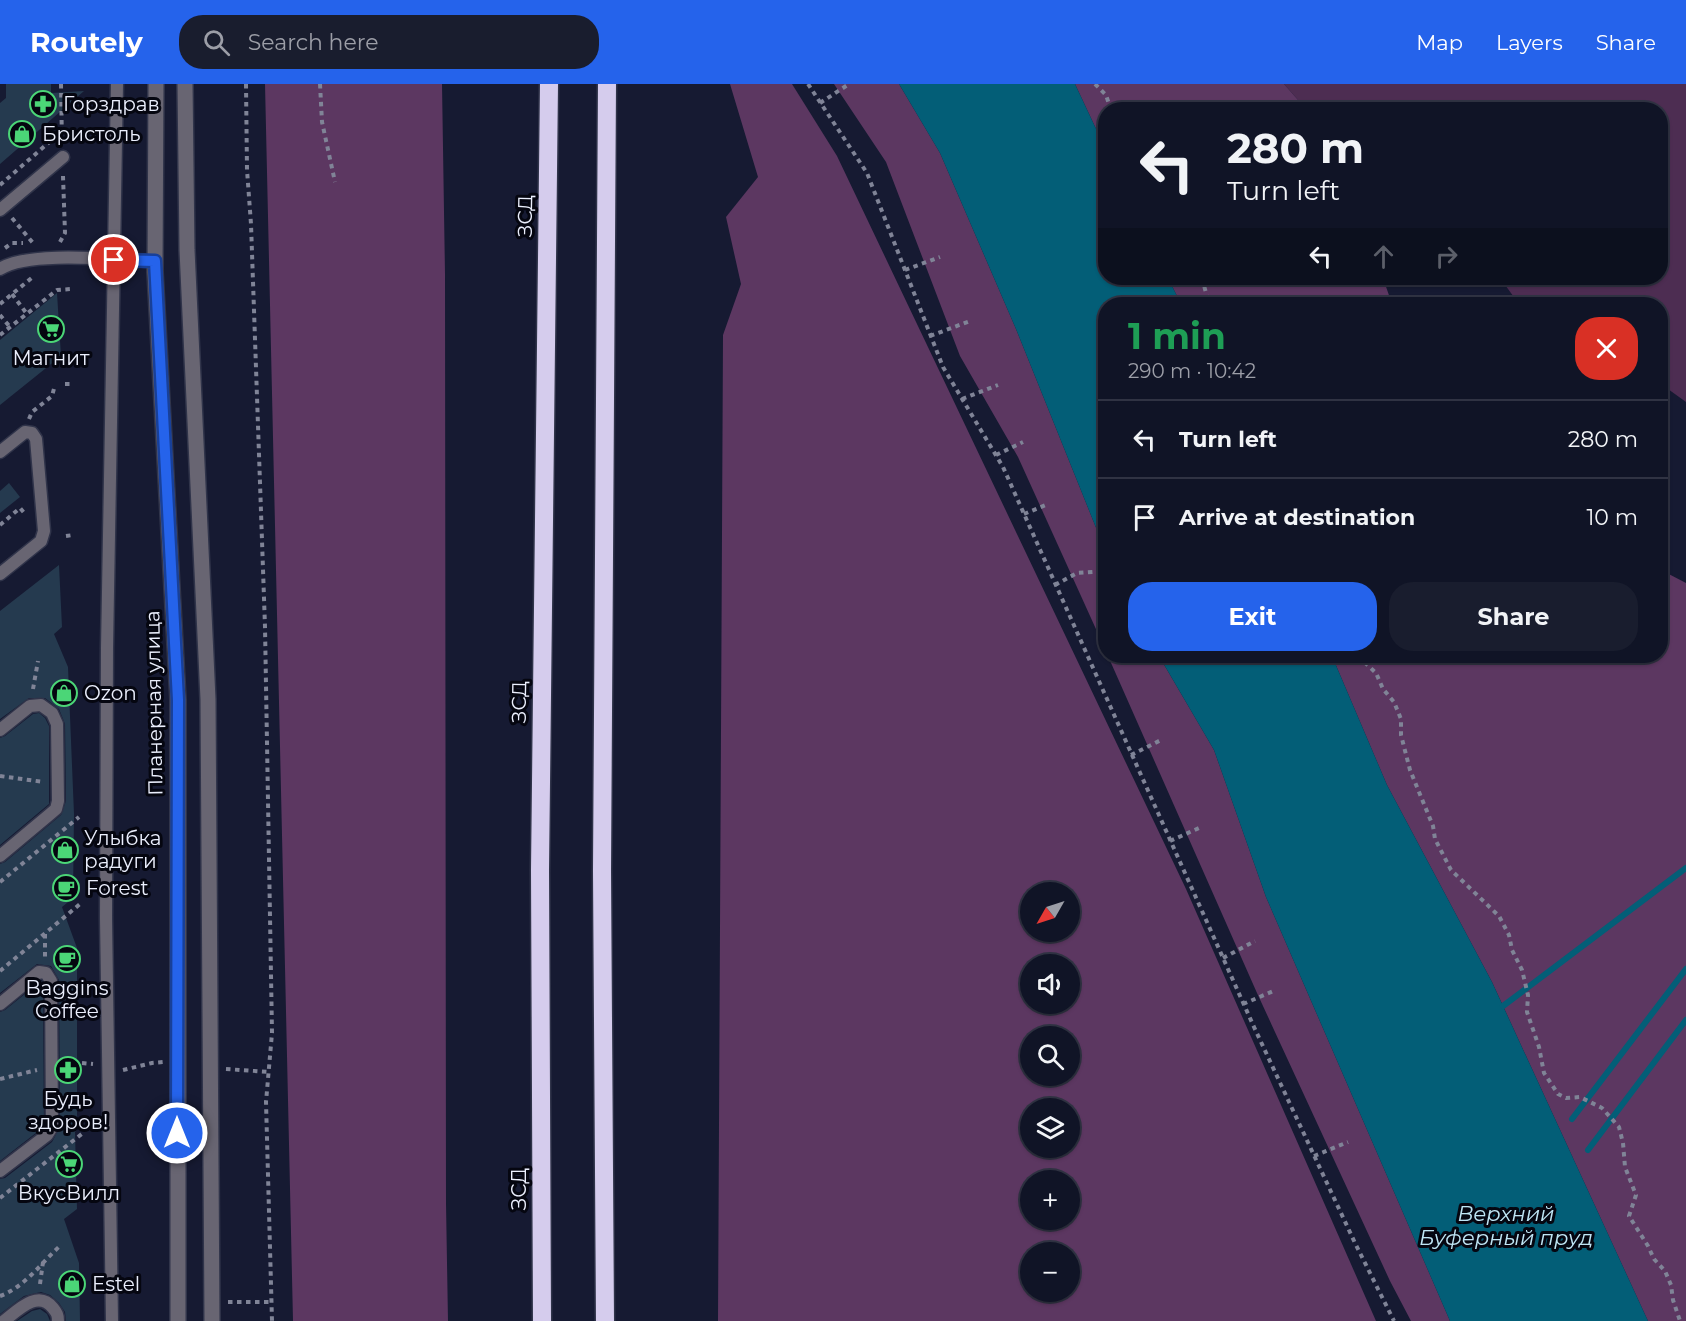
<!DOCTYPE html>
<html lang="en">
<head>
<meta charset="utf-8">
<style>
	body { margin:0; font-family:Montserrat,sans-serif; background:#191d2e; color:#f1f3f6; height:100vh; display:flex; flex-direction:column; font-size:22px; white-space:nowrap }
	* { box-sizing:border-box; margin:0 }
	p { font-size:20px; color:#9c9ea7 }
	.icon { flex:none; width:33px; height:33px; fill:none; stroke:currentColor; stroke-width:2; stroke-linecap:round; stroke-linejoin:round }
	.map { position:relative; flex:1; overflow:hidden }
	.details { position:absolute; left:1098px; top:213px; width:570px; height:366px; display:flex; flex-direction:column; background:#101426; border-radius:24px; box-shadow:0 2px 4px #0004,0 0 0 2px #303343 }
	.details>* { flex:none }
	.top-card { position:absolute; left:1098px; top:18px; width:570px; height:183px; border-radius:24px; box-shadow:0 2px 4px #0004,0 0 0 2px #303343; background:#101426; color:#f1f3f6; overflow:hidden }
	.needle { width:39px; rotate:231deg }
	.controls { position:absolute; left:1020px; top:798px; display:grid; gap:12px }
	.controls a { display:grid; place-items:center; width:60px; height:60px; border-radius:50%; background:#101426; box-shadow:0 2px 4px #0004,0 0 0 2px #303343; font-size:30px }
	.pin { position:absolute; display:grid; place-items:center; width:51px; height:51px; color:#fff; margin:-26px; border:3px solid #fff; border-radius:50%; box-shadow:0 2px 6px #0007 }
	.me { position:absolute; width:66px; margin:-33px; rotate:0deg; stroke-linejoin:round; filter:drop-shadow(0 0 4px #0008) }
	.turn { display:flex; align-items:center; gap:21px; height:126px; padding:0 30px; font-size:27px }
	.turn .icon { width:78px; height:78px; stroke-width:2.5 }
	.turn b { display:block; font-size:42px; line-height:51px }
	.lanes { display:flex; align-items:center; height:57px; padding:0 30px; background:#0003; justify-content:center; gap:30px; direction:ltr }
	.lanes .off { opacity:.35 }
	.round { display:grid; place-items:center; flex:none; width:63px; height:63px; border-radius:24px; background:#191d2e }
	.overview { display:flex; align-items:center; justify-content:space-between; height:102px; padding:0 30px }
	h1 { font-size:36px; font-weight:700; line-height:45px; color:#1e9e55 }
	.action { display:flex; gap:12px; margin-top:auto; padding:12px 30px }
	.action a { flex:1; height:69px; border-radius:24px; background:#2563eb; color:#fff; font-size:24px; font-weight:700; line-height:69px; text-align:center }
	.action a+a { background:#191d2e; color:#f1f3f6 }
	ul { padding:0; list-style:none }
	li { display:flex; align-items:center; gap:18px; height:78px; padding:0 30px; border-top:2px solid #303343 }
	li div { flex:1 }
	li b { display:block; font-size:22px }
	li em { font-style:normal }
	header { display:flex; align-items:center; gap:36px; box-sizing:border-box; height:84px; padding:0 30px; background:#2563eb; color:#fff }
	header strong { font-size:28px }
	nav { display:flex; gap:33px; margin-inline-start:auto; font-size:21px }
	.search { width:420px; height:54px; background:#191d2e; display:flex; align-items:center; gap:15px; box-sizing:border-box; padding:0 21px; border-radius:24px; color:#9c9ea7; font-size:22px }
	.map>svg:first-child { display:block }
	.green { fill:#4d2d52 }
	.forest { fill:#5c3761; fill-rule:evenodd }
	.water { fill:#035e77 }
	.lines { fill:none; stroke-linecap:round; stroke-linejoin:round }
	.stream { stroke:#035e77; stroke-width:6 }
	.building { fill:#253a4f }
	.lane-casing { stroke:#30344a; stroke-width:15 }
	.street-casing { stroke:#30344a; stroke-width:18 }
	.highway-casing { stroke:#30344a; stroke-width:21 }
	.path { stroke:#808497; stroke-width:4; stroke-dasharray:4.5 4.5; stroke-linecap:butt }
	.lane { stroke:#686572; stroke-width:12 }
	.street { stroke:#686572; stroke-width:15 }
	.highway { stroke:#d5cced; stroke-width:18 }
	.route-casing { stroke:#184099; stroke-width:15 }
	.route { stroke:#2563eb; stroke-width:10 }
	.labels { text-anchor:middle; stroke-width:6; stroke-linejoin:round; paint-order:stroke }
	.poi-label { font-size:20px; fill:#ebeffd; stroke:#050610; text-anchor:start }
	.street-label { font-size:20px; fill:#ebeffd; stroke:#050610 }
	.water-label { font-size:21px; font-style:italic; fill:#bfe6f5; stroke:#050610 }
</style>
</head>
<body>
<header>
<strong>Routely</strong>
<div class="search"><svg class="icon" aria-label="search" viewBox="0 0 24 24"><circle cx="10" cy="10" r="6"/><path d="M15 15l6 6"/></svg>Search here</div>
<nav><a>Map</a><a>Layers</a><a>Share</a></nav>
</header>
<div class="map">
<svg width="1686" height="1237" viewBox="0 0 1686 1237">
	<rect width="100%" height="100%" fill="#161a32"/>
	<!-- green -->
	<polygon class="green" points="1284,0 1686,0 1686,318 1661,300 1660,220 1519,220 1500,194 1660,194 1660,26 1306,25"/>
	<!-- forest -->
	<g class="forest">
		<polygon points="265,0 442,0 445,190 446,1119 448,1237 293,1237"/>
		<path d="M 730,0 L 792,0 L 837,72 L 1186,805 L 1376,1237 L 718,1237 L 723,251 L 741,200 L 726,133 L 758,93 ZM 1070,808 L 1070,848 L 1030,848 L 1030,808 ZM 1070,880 L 1070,920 L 1030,920 L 1030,880 ZM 1070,952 L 1070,992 L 1030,992 L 1030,952 ZM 1070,1024 L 1070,1064 L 1030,1064 L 1030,1024 ZM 1030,1096 L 1070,1096 L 1070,1136 L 1030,1136 ZM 1030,1168 L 1070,1168 L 1070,1208 L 1030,1208 Z"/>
		<polygon points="834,0 899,0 940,69 1016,245 1105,466 1105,565 1018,373 960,272 886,78"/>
		<polygon points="1075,0 1284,0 1306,25 1106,26 1105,64"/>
		<polygon points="1168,194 1383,194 1392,220 1181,220"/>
		<polygon points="1661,486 1686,499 1686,1237 1648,1237 1492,898 1387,701 1332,572 1660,572"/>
		<polygon points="1108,572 1159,572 1214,666 1266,813 1450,1237 1411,1237 1390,1197 1257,909"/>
	</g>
	<!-- water -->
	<g class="water">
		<polygon points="899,0 1075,0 1105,64 1106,194 1168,194 1181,220 1106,220 1105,466 1016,245 940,69"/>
		<polygon points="1159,572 1332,572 1387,701 1492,898 1648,1237 1450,1237 1266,813 1214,666"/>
	</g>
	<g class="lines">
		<!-- stream -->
		<g class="stream">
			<polyline points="1503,922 1686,784"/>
			<polyline points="1572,1035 1686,885"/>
			<polyline points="1588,1066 1686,936"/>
		</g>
	</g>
	<!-- building -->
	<g class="building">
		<polygon points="6,0 51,0 51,9 84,7 0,80 0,19 6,14"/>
		<polygon points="57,209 61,272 0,321 0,256"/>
		<polygon points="9,399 20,413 0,429 0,407"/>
		<polygon points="59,481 62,543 54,550 68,583 74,730 73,814 62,823 77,864 77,1046 75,1048 77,1125 64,1135 79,1179 80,1237 66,1237 65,1228 59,1219 50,1211 41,1208 24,1212 0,1230 0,1095 5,1094 52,1058 60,1043 59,896 51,882 37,880 0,909 0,780 5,778 61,731 66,717 65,640 59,625 45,614 29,614 0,635 0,527"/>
		<polygon points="39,629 45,634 49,642 49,720 0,761 0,654 5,652 33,630"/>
		<polygon points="41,897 43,899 44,1041 41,1045 0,1077 0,928 5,926"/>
		<polygon points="40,1225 47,1230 50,1237 17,1237 32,1227"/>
	</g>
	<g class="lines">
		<defs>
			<g id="lane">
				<polyline points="0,126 63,73"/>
				<path d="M 0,185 C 29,166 118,176 155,177"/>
				<polyline points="0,368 25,348 32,349 36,355 44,447 41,457 0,490"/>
				<polyline points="0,646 30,622 41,621 52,629 57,640 58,717 56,725 49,731 0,772"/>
				<polyline points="0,920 39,888 46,889 51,897 52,1043 47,1051 0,1087"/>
				<path d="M 4,1237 C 18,1226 38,1205 53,1224 C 57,1229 58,1231 58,1237"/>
				<polyline points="112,1237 106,834 107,564 117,0"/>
			</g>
			<g id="street">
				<polyline points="156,0 155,188 178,616 178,1237"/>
				<polyline points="185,0 187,166 208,615 212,1237"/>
			</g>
			<g id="highway">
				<polyline points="542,1237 540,786 549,0"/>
				<polyline points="605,1237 602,787 607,0"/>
			</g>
		</defs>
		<!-- lane casing -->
		<use href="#lane" class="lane-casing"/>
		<!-- street casing -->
		<use href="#street" class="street-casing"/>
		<!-- highway casing -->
		<use href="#highway" class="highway-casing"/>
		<!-- path -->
		<g class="path">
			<polyline points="61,0 62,60"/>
			<polyline points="246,0 247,86 251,140 265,543 272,949 266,1018 272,1237"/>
			<polyline points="320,0 322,38 335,98"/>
			<polyline points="808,0 867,89 943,283 1003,383 1254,943 1355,1159 1394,1237"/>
			<polyline points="1095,0 1106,11 1111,26"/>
			<polyline points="820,19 849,0"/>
			<polyline points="0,101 62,47"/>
			<polyline points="12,134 33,159"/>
			<polyline points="60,158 65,149 63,92"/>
			<polyline points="5,164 12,159 23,159"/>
			<polyline points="905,186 940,173"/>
			<polyline points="1202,194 1209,220"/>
			<polyline points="12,210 27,230"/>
			<polyline points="0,220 34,192"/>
			<polyline points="0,231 10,243"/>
			<polyline points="0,251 57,206 71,205"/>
			<polyline points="930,252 970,237"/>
			<polyline points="65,300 73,300"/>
			<polyline points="962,315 998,301"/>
			<polyline points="29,335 32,328 52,312 55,301"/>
			<polyline points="996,371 1023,358"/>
			<polyline points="1024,430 1048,420"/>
			<polyline points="0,441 20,424 26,431"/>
			<polyline points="66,452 73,451"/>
			<polyline points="1055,501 1077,489 1105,487"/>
			<polyline points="1358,572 1376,589 1383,605 1394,618 1401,635 1401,651 1410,686 1433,742 1435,755 1451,786 1499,832 1509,851 1512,866 1522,886 1528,911 1527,928 1539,963 1544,989 1558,1010 1566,1014 1580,1013 1602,1024 1619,1043 1623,1059 1625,1083 1636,1111 1629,1132 1648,1162 1654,1175 1665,1187 1671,1201 1673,1216 1680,1237"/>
			<polyline points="33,605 38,577"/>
			<polyline points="1131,671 1161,656"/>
			<polyline points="0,692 44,698"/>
			<polyline points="1170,757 1199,744"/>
			<polyline points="0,798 79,733"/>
			<polyline points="45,850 45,873"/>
			<polyline points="1223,874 1255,857"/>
			<polyline points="0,887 80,820"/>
			<polyline points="1243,920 1276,906"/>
			<polyline points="82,979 93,980"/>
			<polyline points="226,985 269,988"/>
			<polyline points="123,986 152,979 163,978"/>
			<polyline points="0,995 37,986"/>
			<polyline points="1314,1072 1348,1058"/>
			<polyline points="0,1114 83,1049"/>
			<polyline points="40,1200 43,1178"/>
			<path d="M 0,1212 C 25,1203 42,1178 61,1161"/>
			<polyline points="228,1218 272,1218"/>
		</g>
		<!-- lane -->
		<use href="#lane" class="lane"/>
		<!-- street -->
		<use href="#street" class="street"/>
		<!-- highway -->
		<use href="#highway" class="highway"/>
	</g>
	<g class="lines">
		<defs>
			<polyline id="route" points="114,176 155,177 178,616 177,1049"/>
		</defs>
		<!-- route casing -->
		<use href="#route" class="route-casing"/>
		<!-- route -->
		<use href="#route" class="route"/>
	</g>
	<!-- icons -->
	<defs>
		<symbol id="pharmacy-ring" viewBox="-11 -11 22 22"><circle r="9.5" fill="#050610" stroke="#4bd677" stroke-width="1.5"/><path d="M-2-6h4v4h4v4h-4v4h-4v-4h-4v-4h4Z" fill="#4bd677"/></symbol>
		<symbol id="shop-ring" viewBox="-11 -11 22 22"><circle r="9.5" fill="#050610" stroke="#4bd677" stroke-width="1.5"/><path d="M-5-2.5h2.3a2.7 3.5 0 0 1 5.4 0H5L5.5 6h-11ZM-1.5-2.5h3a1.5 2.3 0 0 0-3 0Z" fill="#4bd677"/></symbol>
		<symbol id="supermarket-ring" viewBox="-11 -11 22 22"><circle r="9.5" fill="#050610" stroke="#4bd677" stroke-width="1.5"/><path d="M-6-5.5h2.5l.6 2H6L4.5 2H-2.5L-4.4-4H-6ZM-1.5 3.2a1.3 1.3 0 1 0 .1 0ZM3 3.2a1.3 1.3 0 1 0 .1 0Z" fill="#4bd677"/></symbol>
		<symbol id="cafe-ring" viewBox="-11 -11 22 22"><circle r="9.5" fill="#050610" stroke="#4bd677" stroke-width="1.5"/><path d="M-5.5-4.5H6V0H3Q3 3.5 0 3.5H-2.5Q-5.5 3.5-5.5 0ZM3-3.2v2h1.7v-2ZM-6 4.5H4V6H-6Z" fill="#4bd677"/></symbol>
	</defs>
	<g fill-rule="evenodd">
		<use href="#pharmacy-ring" x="28" y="5" width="30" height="30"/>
		<use href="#shop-ring" x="7" y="35" width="30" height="30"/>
		<use href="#supermarket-ring" x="36" y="230" width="30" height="30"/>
		<use href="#shop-ring" x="49" y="594" width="30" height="30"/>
		<use href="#shop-ring" x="50" y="751" width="30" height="30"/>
		<use href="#cafe-ring" x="51" y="789" width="30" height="30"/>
		<use href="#cafe-ring" x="52" y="860" width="30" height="30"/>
		<use href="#pharmacy-ring" x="53" y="971" width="30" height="30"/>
		<use href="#supermarket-ring" x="54" y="1065" width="30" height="30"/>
		<use href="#shop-ring" x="57" y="1185" width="30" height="30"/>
	</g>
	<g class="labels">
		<!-- poi labels -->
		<g class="poi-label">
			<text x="63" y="27">Горздрав</text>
			<text x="42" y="57">Бристоль</text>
			<text x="51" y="281" text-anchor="middle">Магнит</text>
			<text x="84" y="616">Ozon</text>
			<text x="84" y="761">Улыбка<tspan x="84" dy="23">радуги</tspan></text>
			<text x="86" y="811">Forest</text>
			<text x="67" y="911" text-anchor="middle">Baggins<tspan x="67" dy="23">Coffee</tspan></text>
			<text x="68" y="1022" text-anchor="middle">Будь<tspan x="68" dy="23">здоров!</tspan></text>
			<text x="69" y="1116" text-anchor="middle">ВкусВилл</text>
			<text x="92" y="1207">Estel</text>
		</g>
		<!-- street labels -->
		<g class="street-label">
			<text transform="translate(525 132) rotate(-89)" y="7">ЗСД</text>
			<text transform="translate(519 618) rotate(-89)" y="7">ЗСД</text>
			<text transform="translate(154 619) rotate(-91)" y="7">Планерная улица</text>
			<text transform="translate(519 1105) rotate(-90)" y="7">ЗСД</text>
		</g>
		<!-- water labels -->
		<g class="water-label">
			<text x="1506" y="1137">Верхний<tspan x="1506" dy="24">Буферный пруд</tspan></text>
		</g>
	</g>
</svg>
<div class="controls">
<a><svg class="needle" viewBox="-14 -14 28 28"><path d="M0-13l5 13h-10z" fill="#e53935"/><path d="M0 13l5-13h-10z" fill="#9c9ea7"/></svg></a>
<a><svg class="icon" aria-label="sound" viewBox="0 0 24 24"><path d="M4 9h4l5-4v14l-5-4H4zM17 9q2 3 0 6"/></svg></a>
<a><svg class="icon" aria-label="search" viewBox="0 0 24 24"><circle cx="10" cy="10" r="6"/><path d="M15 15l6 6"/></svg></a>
<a><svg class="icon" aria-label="layers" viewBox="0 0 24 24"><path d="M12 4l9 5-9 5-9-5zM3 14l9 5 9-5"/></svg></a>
<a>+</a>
<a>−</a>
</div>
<div class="pin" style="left:114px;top:176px;background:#d93025"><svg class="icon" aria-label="arrive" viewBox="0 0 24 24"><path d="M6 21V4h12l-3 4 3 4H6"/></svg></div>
<svg class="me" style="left:177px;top:1049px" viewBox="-20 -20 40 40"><circle r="17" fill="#2563eb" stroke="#fff" stroke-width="3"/><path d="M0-11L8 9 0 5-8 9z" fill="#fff"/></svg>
<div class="top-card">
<div class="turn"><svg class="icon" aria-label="left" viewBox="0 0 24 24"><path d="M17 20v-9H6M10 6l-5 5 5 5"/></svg><div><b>280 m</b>Turn left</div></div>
<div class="lanes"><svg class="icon" aria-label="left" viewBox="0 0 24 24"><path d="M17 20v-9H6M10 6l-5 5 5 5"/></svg><svg class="icon off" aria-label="ahead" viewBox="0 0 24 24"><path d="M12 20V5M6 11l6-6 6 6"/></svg><svg class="icon off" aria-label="right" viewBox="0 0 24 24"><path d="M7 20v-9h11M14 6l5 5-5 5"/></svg></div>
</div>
<section class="details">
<div class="overview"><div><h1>1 min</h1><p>290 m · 10:42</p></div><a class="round" style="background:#d93025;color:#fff"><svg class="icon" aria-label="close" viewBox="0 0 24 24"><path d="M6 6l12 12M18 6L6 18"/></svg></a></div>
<ul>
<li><svg class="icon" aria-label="left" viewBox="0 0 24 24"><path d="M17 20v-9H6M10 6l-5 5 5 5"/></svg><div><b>Turn left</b></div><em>280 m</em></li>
<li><svg class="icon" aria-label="arrive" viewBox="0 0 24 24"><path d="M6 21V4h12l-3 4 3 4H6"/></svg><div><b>Arrive at destination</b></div><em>10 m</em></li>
</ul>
<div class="action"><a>Exit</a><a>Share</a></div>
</section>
</div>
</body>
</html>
